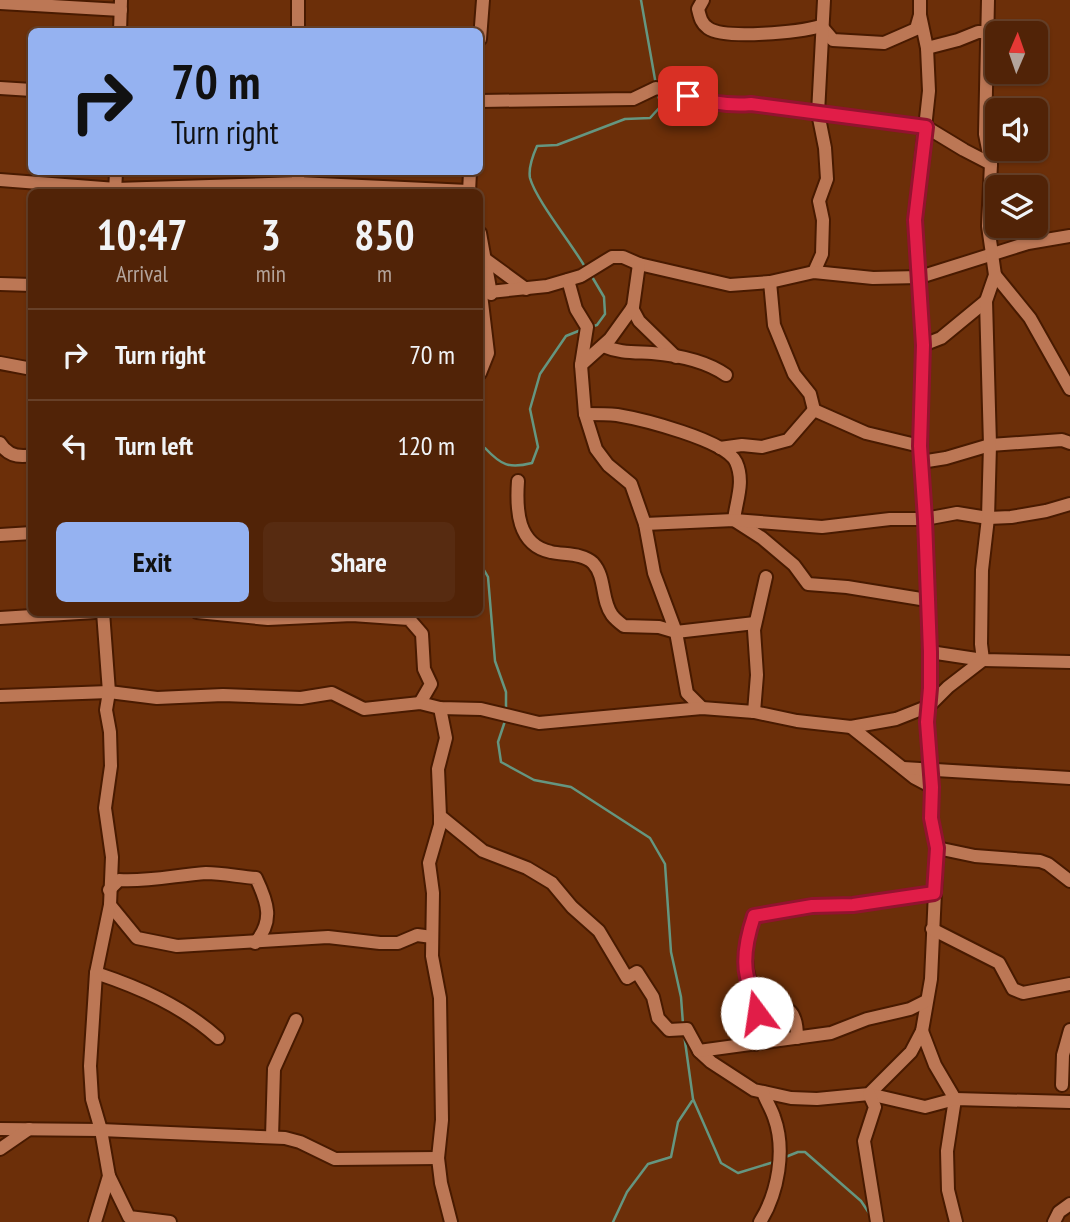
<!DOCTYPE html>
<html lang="en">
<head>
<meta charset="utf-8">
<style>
	body { margin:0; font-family:"PT Sans Narrow",sans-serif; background:#572b11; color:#f1f3f6; height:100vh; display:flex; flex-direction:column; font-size:26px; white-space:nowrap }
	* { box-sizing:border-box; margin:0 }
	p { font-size:23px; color:#b4a49b }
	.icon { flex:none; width:38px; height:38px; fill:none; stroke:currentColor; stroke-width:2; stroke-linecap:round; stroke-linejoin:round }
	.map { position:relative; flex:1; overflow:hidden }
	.side { position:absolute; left:28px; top:189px; width:455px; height:427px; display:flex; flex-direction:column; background:#512307; border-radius:10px; box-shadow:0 2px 5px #0004,0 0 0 2px #674028 }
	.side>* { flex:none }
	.hud { position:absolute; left:28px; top:28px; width:455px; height:147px; border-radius:10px; box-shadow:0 2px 5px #0004,0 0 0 2px #674028; background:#95b2f1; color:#111; overflow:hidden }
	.needle { width:46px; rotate:2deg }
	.fabs { position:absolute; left:985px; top:21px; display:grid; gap:14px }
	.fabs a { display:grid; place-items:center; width:63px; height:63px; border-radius:10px; background:#512307; box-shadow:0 2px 5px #0004,0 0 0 2px #674028; font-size:35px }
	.pin { position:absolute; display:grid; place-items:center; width:60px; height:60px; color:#fff; margin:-30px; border-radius:14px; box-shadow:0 4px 10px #0006 }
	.me { position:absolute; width:77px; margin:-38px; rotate:346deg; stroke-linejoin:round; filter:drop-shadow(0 0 5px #0008) }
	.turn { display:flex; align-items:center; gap:24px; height:147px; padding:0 28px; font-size:32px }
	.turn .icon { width:91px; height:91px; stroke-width:2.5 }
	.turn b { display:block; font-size:49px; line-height:60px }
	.eta { display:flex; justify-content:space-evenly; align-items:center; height:119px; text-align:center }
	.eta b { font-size:42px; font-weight:700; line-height:49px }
	.primary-button { display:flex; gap:14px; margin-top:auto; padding:14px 28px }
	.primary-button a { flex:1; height:80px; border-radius:10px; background:#95b2f1; color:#111; font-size:28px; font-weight:700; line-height:80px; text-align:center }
	.primary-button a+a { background:#572b11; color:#f1f3f6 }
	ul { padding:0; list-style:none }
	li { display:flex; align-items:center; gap:21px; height:91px; padding:0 28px; border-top:2px solid #674028 }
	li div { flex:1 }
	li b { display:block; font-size:26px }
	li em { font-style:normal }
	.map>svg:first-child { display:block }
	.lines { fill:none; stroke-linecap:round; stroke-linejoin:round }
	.stream { stroke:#659680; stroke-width:2.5 }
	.minor-casing { stroke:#481a00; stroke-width:16 }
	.minor { stroke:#bc7755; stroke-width:12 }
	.route-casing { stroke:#92132f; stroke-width:18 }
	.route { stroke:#e11d48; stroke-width:12 }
</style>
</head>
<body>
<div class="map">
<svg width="1070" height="1222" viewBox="0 0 1070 1222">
	<rect width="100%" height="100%" fill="#6c2f09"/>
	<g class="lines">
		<!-- stream -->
		<g class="stream">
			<polyline points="641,0 656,85"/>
			<path d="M 585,267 C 572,244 536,200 530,178 C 528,167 533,155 537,146 L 557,145 L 625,119 L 650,118 L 661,106 L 657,91"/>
			<polyline points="590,327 597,325 605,314 604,297 591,275"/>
			<path d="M 480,449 L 485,448 C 501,465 509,469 532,463 L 538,447 L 530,409 L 540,374 L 566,336 L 581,330"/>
			<polyline points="480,563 488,577 495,661 506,692 506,712"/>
			<polyline points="506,718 498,742 501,762 534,780 571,787 650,838 665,864 671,952 681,997 683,1024"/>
			<polyline points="684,1034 693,1099 721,1163 738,1173 774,1162"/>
			<polyline points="783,1158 798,1152 805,1152 861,1201 871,1216"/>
			<polyline points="613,1222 627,1192 648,1164 671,1157 678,1122 692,1101"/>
		</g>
		<defs>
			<g id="minor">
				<polyline points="298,0 298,32"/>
				<path d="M 703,0 L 698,9 C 700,17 701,23 708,28 C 725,40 800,32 821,26"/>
				<polyline points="0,3 121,10"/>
				<polyline points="821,26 833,40 884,43 916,29 920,15"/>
				<polyline points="120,32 121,0"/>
				<polyline points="480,39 483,0"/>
				<polyline points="927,48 958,40 978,32 986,32"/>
				<polyline points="0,88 32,90"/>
				<path d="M 480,101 L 633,99 L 656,88 C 688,96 718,107 751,104 L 926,127 L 964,150 L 991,164"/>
				<polyline points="298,172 298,192"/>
				<polyline points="0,180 116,189 298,183 468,191"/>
				<polyline points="115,192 116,172"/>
				<polyline points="469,192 470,172"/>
				<polyline points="480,233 491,294"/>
				<polyline points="485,259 526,289"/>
				<polyline points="814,272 822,254 823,220 819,201 827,179 825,148 818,113 824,0"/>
				<polyline points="995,275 1030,318 1070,389"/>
				<polyline points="568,280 576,309 587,327 581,365 585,414 596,449 608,465 631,484 645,524 654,573 676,632 687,693 702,708"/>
				<polyline points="770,282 774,325 794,374 810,394 814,410 866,433 920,446"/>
				<polyline points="0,284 32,285"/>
				<polyline points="480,293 547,286 581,276 612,257 623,257 639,264 730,285 770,282 814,272 873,278 920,277 1028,243 1070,236"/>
				<polyline points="632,308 639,321 676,357"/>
				<polyline points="923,345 941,338 986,301"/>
				<path d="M 603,346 C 619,353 634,352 652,353 C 676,355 706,361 726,375"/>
				<polyline points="0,363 32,369"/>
				<polyline points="581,365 610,339 633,307 639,264"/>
				<polyline points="480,373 488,353 481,294"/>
				<path d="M 585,414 C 595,414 607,414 617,415 C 641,419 726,440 736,462 C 745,482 736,501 734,520 L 762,538 L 794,565 L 808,584 L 847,587 L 927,600"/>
				<path d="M 0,443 C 7,455 18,458 32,455"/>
				<polyline points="720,448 742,445 762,447 788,440 814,410"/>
				<polyline points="921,462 946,458 990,445 1062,440 1070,443"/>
				<path d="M 518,481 C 516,509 517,545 551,552 C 564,555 583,553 593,563 C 606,577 601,600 612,615 C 615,619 620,623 624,626 L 659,627 L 676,632 L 755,623"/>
				<polyline points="645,524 734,520 822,527 890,519 925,519 957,513 988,518 1011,517 1046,511 1070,504"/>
				<polyline points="0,535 32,533"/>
				<polyline points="197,612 268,619 352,615 409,619 422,634 424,669 431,684 420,703"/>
				<polyline points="0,618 95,612"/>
				<polyline points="930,652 983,660 1070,662"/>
				<polyline points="0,696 109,692 157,698 223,695 301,698 332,693 364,709 420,703 440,708 481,709 539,723 702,708 754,712 797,721 851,727 896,719 929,706 948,687 983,660 981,644 982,570 988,518 990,445 986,301 995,275 988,226 991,164 985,134 988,0"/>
				<polyline points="440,708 446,738 438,769 440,816 483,851 527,868 552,883 572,907 599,931 627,978 637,972 653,997 658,1018 669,1030 687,1029 699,1051 711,1062 754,1090 791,1098 817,1099 869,1094 911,1052 922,1031 931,979 937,848 931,819 932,787 927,722 930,688 930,652 925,519 920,446 923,345 915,220 929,91 927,48 920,15 920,0"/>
				<polyline points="754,712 757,675 754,630 766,577"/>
				<polyline points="851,727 915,778 932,787"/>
				<polyline points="903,768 1070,778"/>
				<polyline points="440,816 440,825 429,863 433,893 432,956 440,998 442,1120 438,1158 441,1183 451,1222"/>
				<polyline points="937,848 975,856 1040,861 1048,864 1070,881"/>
				<path d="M 109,890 L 119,880 C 148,882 177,875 206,873 C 223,873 240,877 256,878 C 268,903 274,921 255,943"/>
				<polyline points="110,905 137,938 177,946 328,937 380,943 398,943 417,935 432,937"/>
				<polyline points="932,929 999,963 1013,989 1023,993 1070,984"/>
				<path d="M 96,973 C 141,988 182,1006 218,1038"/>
				<polyline points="922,1031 935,1065 955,1099 947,1151 948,1190 956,1222"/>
				<path d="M 797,1038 C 797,1006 787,1008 759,1000 C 741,973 744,945 754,916 L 812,906 L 853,905 L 934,893"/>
				<polyline points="755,1044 759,1000"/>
				<polyline points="699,1051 831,1033 867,1019 910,1009 926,1001"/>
				<polyline points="1062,1085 1063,1055 1070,1030"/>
				<polyline points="869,1094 925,1107 955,1099 1070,1102"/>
				<polyline points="869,1094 875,1107 864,1141 877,1222"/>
				<polyline points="0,1129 101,1130 285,1138 300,1142 335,1159 438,1158"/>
				<polyline points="272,1137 274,1069 296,1020"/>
				<polyline points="0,1149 29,1129"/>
				<polyline points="109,1176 129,1217 170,1222"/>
				<polyline points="95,1222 109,1176 101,1130 92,1099 90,1066 96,973 110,905 112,857 105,808 111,766 110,732 106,710 109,692 103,612"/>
				<path d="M 760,1222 C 778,1193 786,1150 774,1117 C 771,1108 766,1101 763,1092"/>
				<polyline points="1054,1222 1059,1212 1070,1204"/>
			</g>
		</defs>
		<!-- minor casing -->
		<use href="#minor" class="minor-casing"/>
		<!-- minor -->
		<use href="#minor" class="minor"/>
	</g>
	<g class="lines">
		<defs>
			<path id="route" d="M 688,96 C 710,103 729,106 751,104 L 926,127 L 915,220 L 923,345 L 920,446 L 925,519 L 930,652 L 930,688 L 927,722 L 932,787 L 931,818 L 937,848 L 934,893 L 853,905 L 812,906 L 754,916 C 748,934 742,957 747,977 C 751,994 760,994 757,1013"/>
		</defs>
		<!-- route casing -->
		<use href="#route" class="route-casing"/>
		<!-- route -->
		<use href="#route" class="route"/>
	</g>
</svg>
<div class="fabs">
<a><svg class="needle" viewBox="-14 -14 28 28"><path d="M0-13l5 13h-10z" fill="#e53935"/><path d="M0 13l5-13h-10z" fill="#b4a49b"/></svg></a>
<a><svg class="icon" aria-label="sound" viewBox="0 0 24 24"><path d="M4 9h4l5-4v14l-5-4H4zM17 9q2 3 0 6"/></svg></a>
<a><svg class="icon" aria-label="layers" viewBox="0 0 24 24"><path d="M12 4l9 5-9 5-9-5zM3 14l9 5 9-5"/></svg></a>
</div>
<div class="pin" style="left:688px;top:96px;background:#d93025"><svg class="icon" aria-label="arrive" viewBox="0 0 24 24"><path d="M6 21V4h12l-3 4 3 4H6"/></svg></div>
<svg class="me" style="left:757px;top:1013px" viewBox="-20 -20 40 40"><circle r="19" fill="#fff"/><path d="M0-13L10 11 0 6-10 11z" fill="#e11d48"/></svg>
<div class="hud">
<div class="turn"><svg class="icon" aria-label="right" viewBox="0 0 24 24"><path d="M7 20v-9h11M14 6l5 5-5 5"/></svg><div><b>70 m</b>Turn right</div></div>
</div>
<section class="side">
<div class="eta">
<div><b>10:47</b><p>Arrival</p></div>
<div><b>3</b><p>min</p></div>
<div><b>850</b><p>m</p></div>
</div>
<ul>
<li><svg class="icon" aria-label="right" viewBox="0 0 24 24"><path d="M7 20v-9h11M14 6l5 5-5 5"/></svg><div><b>Turn right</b></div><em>70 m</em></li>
<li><svg class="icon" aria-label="left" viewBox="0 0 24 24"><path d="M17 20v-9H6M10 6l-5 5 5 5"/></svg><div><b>Turn left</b></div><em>120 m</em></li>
</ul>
<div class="primary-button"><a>Exit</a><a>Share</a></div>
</section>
</div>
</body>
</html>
